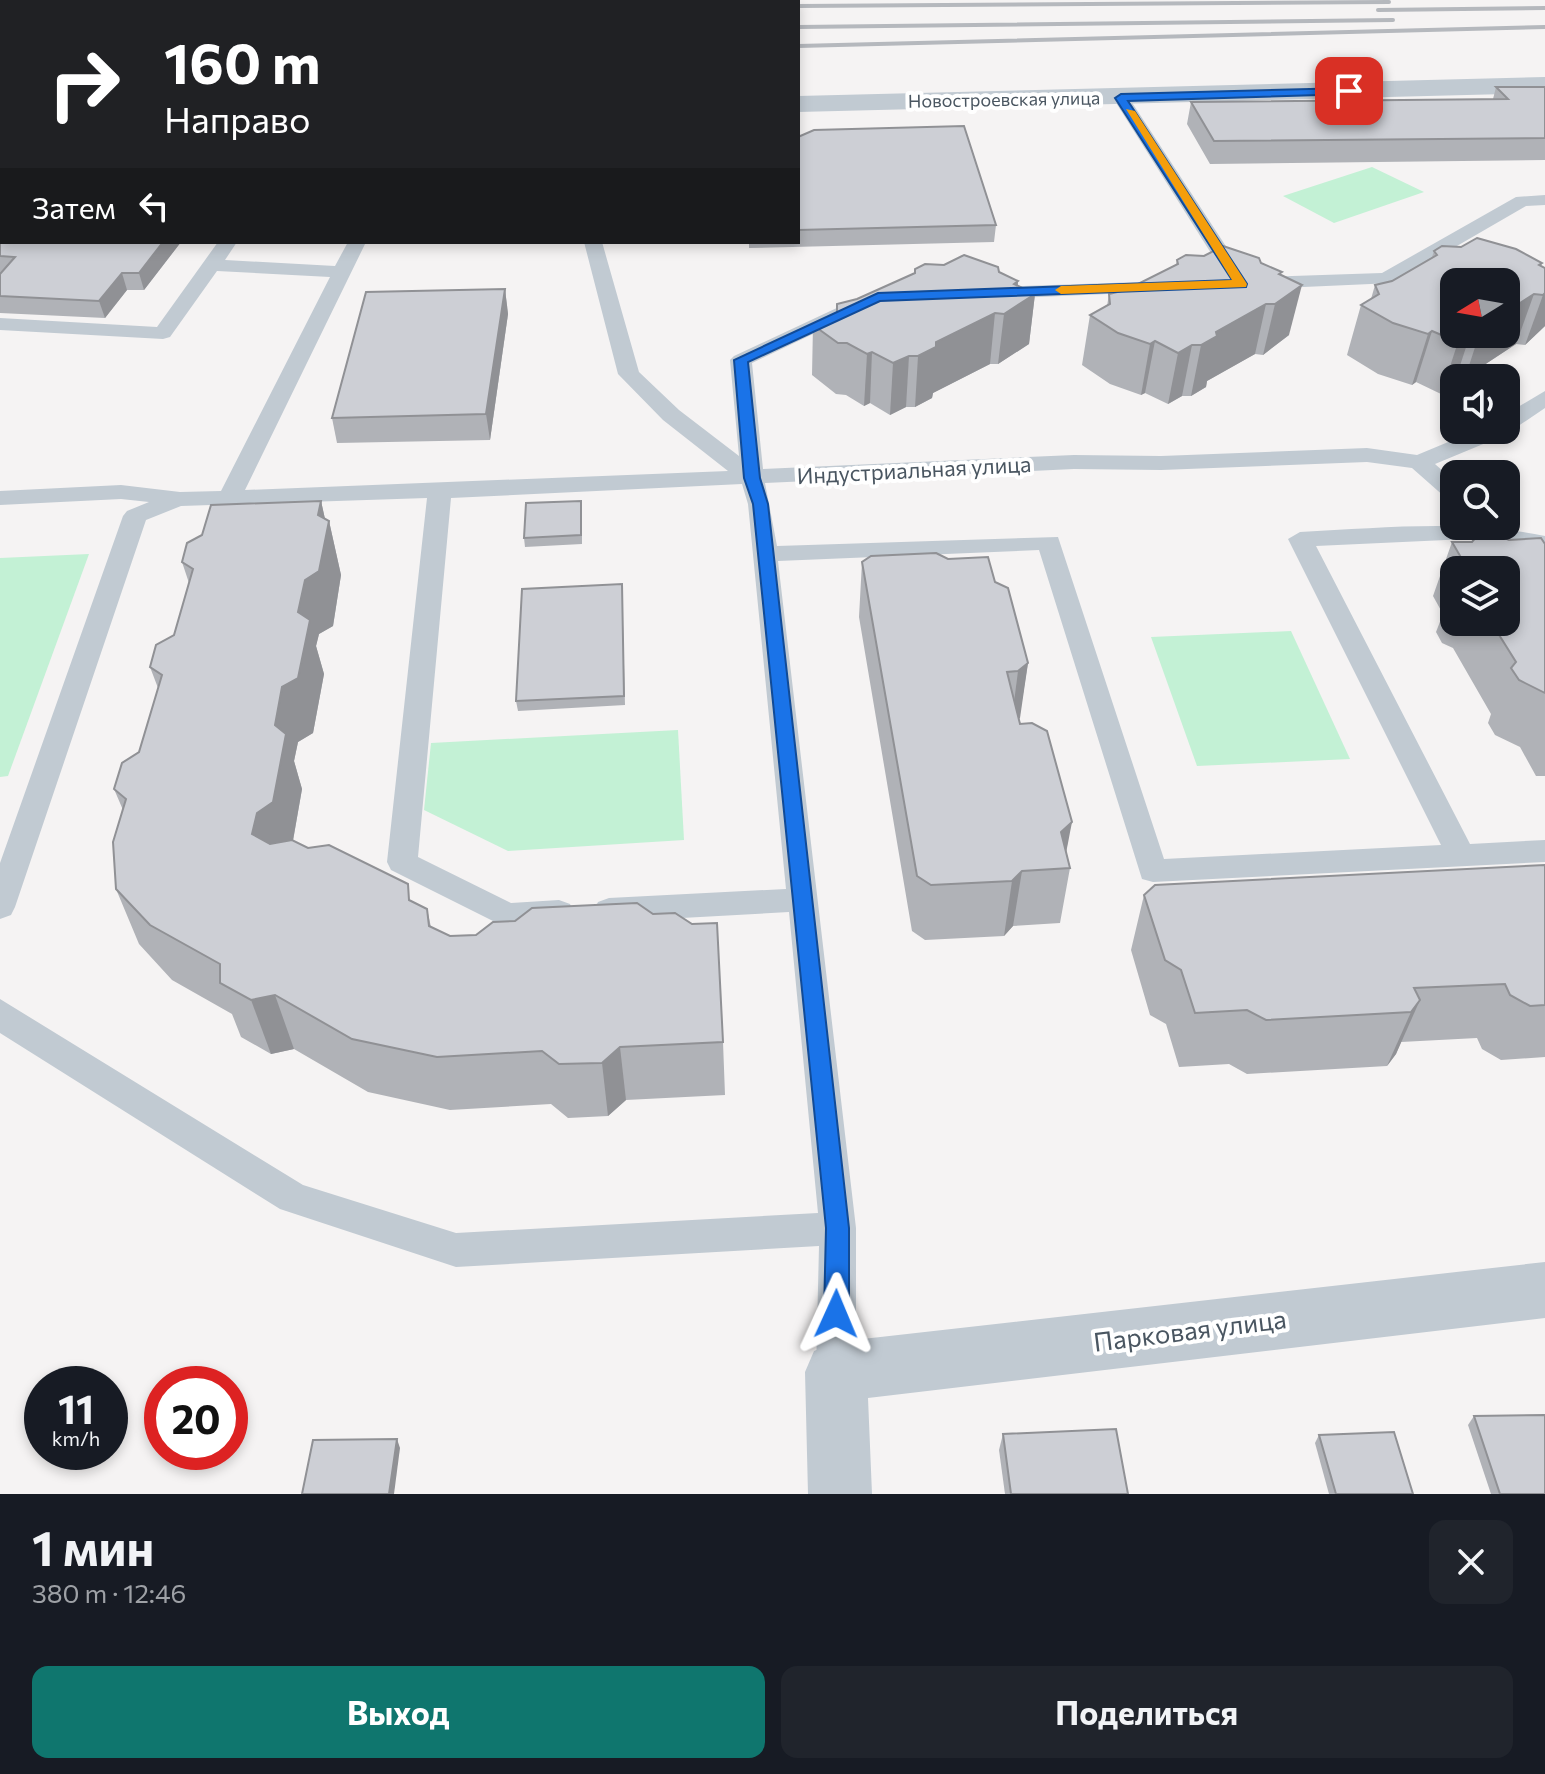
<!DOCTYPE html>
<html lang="ru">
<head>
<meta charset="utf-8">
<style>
	body { margin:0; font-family:Commissioner,sans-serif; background:#20242c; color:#f1f3f6; height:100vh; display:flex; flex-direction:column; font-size:30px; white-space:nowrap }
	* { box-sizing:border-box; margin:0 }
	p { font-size:26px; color:#9ea1a6 }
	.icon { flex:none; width:44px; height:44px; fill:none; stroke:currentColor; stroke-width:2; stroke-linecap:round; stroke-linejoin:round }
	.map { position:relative; height:1494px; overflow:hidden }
	.details { display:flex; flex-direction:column; background:#171b24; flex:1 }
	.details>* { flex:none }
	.guide { position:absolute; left:0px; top:0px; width:800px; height:244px; box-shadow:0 4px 12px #0003; background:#202124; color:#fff; overflow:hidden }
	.needle { width:52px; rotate:259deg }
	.buttons { position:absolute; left:1440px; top:268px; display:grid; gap:16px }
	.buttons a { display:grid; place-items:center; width:80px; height:80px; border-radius:16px; background:#171b24; box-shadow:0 4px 12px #0003; font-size:40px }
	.speed { position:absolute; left:24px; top:1366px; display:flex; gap:16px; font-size:40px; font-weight:700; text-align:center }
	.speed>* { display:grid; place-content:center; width:104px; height:104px; border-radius:50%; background:#171b24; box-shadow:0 4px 12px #0003; line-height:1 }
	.speed small { font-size:20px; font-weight:400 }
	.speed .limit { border:12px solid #d22; background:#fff; color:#111 }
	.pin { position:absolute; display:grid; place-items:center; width:68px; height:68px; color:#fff; margin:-34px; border-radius:16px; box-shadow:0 4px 12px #0006 }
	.me { position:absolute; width:88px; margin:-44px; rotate:1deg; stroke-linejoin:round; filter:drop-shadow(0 0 6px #0008) }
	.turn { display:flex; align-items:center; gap:28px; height:168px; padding:0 32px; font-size:36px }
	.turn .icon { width:104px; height:104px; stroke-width:2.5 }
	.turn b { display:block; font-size:56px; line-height:68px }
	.then { display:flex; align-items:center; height:76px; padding:0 32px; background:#0003; gap:16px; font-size:30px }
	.round { display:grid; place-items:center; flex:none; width:84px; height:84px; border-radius:16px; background:#20242c }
	.headline { display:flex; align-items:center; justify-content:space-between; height:136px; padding:0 32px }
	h1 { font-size:48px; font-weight:700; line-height:60px }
	.button { display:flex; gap:16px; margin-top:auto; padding:16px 32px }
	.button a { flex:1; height:92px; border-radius:16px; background:#0f766e; color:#fff; font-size:32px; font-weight:700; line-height:92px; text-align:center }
	.button a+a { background:#20242c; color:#f1f3f6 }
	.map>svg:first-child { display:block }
	.green { fill:#c3f1d5 }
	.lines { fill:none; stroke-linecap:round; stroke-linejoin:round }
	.service { fill:#c1cad2; fill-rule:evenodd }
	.minor { fill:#c1cad2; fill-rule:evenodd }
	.tertiary { fill:#c1cad2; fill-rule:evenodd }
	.rail { stroke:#b5b8bd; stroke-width:4 }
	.wall { fill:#b0b2b7; fill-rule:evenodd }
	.shaded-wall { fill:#909195 }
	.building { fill:#cdcfd5; stroke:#909195; stroke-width:2 }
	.route { fill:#1a73e8; stroke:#114b97; stroke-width:2 }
	.slow { fill:#f59e0b }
	.labels { text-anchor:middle; stroke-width:8; stroke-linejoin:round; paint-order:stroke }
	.far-street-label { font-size:18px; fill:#4a5661; stroke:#fff }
	.street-label { font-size:22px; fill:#4a5661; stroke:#fff }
	.near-street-label { font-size:26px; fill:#4a5661; stroke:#fff }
</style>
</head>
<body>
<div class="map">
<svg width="1545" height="1494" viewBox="0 0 1545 1494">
	<rect width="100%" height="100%" fill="#f5f3f3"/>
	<!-- green -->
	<g class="green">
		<polygon points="1372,167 1424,192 1334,223 1283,196"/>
		<polygon points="89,554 8,776 0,777 0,558"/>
		<polygon points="1291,631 1350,759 1197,766 1151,637"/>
		<polygon points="678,730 684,840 508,851 424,810 431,743"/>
	</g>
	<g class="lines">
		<!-- service -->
		<g class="service">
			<polygon points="1121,93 1129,98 1248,280 1245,284 1231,284 1228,280 1113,98"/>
			<polygon points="1545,195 1545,205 1526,206 1393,283 1259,289 1249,283 1259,277 1382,273 1516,197"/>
			<path d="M 218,242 L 237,242 L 225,260 L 335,266 L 348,242 L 366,242 L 245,490 L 728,471 L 663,420 L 618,374 L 584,242 L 602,242 L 639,372 L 679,410 L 739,456 L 730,360 L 734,356 L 841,306 L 855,306 L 858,310 L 855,314 L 752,363 L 763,469 L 1074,455 L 1161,456 L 1367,448 L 1417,455 L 1477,430 L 1506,430 L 1506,414 L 1545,391 L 1545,408 L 1505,435 L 1435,464 L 1454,481 L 1454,500 L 1446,498 L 1412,468 L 1367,462 L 1161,470 L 1074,469 L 765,483 L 777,546 L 1058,537 L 1164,859 L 1441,845 L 1288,539 L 1300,532 C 1383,528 1464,519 1545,536 L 1545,550 L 1489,538 L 1316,546 L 1470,844 L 1545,840 L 1545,862 L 1153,882 L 1142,879 L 1039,550 L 778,561 L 856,1228 L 856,1372 L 850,1385 L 836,1391 L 822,1385 L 816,1372 L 819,1246 L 456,1267 L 280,1209 L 0,1033 L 0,999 L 303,1185 L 456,1233 L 818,1213 L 789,912 L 609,922 L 598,918 L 594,910 L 598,902 L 609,898 L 786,889 L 748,504 L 742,484 L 451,498 L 418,857 L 511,903 L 559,900 L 570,904 L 574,912 L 570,920 L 508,927 L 497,923 L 391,870 L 387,862 L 427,498 L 181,506 L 146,520 L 15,907 L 11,915 L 0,919 L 0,863 L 123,516 L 127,511 L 149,502 L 121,499 L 0,505 L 0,491 L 121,485 L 180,492 L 221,491 L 330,277 L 217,271 L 170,337 L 163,339 L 0,330 L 0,318 L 157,327 Z"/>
			<polygon points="1169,281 1176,283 1179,287 1176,291 991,299 981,293 991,287"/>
		</g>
		<!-- minor -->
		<polygon class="minor" points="1545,1262 1545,1318 868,1398 872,1494 808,1494 805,1372 814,1351 836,1342"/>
		<!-- tertiary -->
		<g class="tertiary">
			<polygon points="1545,77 1545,93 798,112 798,96"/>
			<rect x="0" y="104" width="2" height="16"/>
		</g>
		<!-- rail -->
		<g class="rail">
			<polyline points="798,6 1389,2"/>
			<polyline points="1378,10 1545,8"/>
			<polyline points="798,27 1393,20"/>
			<polyline points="798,46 1545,27"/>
		</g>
	</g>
	<!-- wall -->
	<g class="wall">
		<polygon points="1496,87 1545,87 1545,160 1210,164 1187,124 1191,102 1493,99"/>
		<polygon points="798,137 996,225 994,242 749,248 749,242 798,242"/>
		<polygon points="0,195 2,242 181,242 144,290 127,290 105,318 0,313"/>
		<polygon points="1434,251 1541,266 1545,326 1525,345 1516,344 1478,369 1474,378 1454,378 1454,386 1441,394 1416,382 1412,385 1378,374 1347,355 1361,305 1371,299 1375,285 1392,281 1432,257"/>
		<polygon points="1177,260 1261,263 1282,276 1289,335 1263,355 1255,354 1207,381 1206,387 1191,396 1182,396 1168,404 1145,393 1141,395 1110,384 1082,365 1090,315 1107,306 1109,294 1126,290 1176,265"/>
		<polygon points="999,272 1018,281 1018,286 1035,294 1029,344 998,364 990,364 933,393 932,398 915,407 906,407 890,415 870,403 864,406 846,395 836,394 812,375 813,325"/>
		<polygon points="505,289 508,314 490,440 337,443 332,418"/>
		<polygon points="321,501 325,519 329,521 341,575 333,626 319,634 316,646 324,674 313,733 298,742 294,761 302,789 293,841 427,909 431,927 450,936 723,1042 725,1095 626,1100 608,1116 568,1118 551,1104 450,1110 368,1092 294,1049 271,1054 241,1037 232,1014 172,980 139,944 116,889 123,810 114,789 139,752 158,688 150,667 174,635 189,583 182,562"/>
		<polygon points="582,510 582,544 525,547 524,538"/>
		<path d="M 1509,540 L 1545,544 L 1545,776 L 1536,776 L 1520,747 L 1495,735 L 1488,723 L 1491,714 L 1453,648 L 1442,643 L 1436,632 L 1443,614 L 1433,596 L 1452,542 ZM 1454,570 L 1506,570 L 1506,622 L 1454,622 Z"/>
		<polygon points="948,559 995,582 1028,663 1019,719 1066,852 1070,868 1060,923 1013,926 1004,936 925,940 912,931 859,617 862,562"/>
		<polygon points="622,584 625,705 518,711 516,701"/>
		<polygon points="1545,865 1545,1057 1501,1060 1482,1049 1477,1038 1401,1042 1396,1054 1387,1066 1247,1074 1229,1064 1179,1067 1166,1024 1150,1015 1131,950 1144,895"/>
		<polygon points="1474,1416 1545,1494 1491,1494 1468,1425"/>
		<polygon points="1003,1434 1128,1494 1005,1494 999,1450"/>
		<polygon points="1319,1435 1413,1494 1329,1494 1315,1443"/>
	</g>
	<!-- shaded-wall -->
	<g class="shaded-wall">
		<polygon points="163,242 181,242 144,290 139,273"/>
		<polygon points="1542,263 1530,296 1534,294 1516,344 1478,369 1474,378 1465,378 1479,335 1506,334 1506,312 1539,265"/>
		<polygon points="122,273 127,290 105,318 99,301"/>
		<polygon points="1018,281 1015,306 1035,294 1029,344 998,364 1004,314 1014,284"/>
		<polygon points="1302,285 1289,335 1263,355 1275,304"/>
		<polygon points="505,289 508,314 490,440 486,414"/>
		<polygon points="1545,293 1545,326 1525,345 1543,295"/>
		<polygon points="1266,304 1255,354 1207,381 1206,387 1191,396 1201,345 1216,332"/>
		<polygon points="995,313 990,364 933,393 932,398 915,407 918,356 936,342"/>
		<polygon points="1432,331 1416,382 1412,385 1428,334"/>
		<polygon points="1470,335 1456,378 1454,378 1453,386 1441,394 1458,342"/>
		<polygon points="1155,341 1145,393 1141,395 1150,344"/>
		<polygon points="1192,345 1182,396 1168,404 1178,353"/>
		<polygon points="872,352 870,403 864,406 867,354"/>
		<polygon points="909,356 906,407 890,415 893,363"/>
		<polygon points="321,501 327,528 329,521 341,575 333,626 319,634 316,646 324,674 313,733 298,742 294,761 302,789 290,857 252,834"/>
		<polygon points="1028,663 1020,718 1011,726 1018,671"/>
		<polygon points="1072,822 1063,869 1061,832"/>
		<polygon points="1022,871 1013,926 1004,936 1012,881"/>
		<polygon points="275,995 294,1049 271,1054 251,1000"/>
		<polygon points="1420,1000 1396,1054 1387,1066 1411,1012"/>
		<polygon points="620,1047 626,1100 608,1116 602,1063"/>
		<polygon points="397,1439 400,1448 394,1494 389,1494"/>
	</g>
	<!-- building -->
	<g class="building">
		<polygon points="1496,87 1545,87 1545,138 1214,141 1191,102 1508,99"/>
		<polygon points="964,126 996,225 798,230 798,137 814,130"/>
		<polygon points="0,195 2,195 2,242 163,242 139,273 122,273 99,301 0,296 0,274 15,257 0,256"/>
		<polygon points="1477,238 1516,249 1542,263 1539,265 1545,268 1545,293 1543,295 1534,294 1506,312 1506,282 1454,282 1454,334 1481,334 1470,335 1458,342 1432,331 1428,334 1393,323 1361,305 1379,294 1375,285 1392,281 1437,255 1434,251 1442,246 1461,247"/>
		<polygon points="1223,246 1259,258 1261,263 1282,272 1279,274 1302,285 1275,304 1266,304 1216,332 1217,336 1201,345 1192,345 1178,353 1155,341 1150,344 1118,333 1090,315 1110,304 1109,294 1126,290 1178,264 1177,260 1186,255 1204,256"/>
		<polygon points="964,255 998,267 999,272 1018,281 1014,284 1035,294 1004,314 995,313 936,342 936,347 918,356 909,356 893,363 872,352 867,354 847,343 838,343 813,325 837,314 837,304 857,299 915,273 915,269 925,264 944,265"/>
		<polygon points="505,289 486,414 332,418 366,292"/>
		<polygon points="321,501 318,515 329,521 319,571 305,580 298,612 310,620 298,678 282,687 275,725 286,734 273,802 257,813 252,834 270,844 292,840 308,848 329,845 408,884 409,900 427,909 429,926 450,936 476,935 493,922 515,921 532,908 637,903 653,914 675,913 692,924 717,923 723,1042 620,1047 602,1063 559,1064 542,1051 437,1057 352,1039 275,995 251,1000 220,983 220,964 150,925 116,889 113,842 126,799 114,789 122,763 139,752 162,675 150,667 156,645 174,635 193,569 182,562 187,543 202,535 211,505"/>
		<polygon points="581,501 581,535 524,538 526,503"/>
		<polygon points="1497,535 1509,540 1541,538 1545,544 1545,693 1519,680 1511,668 1516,662 1491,622 1506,622 1506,570 1462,570 1466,566 1452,542 1472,542 1477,536"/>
		<polygon points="936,553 948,559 988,557 995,582 1008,588 1028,663 1018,671 1007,672 1020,724 1032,723 1047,731 1072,822 1061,832 1070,868 1022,871 1012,881 931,885 917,876 862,562 871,556"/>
		<polygon points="622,584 624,696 516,701 522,589"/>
		<polygon points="1545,865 1545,1005 1530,1006 1510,995 1505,984 1414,988 1420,1000 1411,1012 1266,1020 1247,1010 1195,1013 1181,970 1165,960 1144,895 1155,885"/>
		<polygon points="1545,1415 1545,1494 1500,1494 1474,1416"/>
		<polygon points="1116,1429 1128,1494 1011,1494 1003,1434"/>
		<polygon points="1394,1432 1413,1494 1336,1494 1319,1435"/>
		<polygon points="397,1439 389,1494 302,1494 313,1440"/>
	</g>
	<!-- route -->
	<polygon class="route" points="1349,88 1352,94 1128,101 1247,284 1246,287 880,301 748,362 760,478 768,504 849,1228 849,1314 845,1323 836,1326 828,1323 824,1314 826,1228 753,504 744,478 734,360 878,293 1232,280 1115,98 1121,94"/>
	<!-- slow -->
	<polygon class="slow" points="1126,109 1135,111 1247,284 1246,287 1061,294 1055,290 1061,286 1232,280"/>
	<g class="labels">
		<!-- far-street labels -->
		<g class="far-street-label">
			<text transform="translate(1004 100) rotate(-1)" y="6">Новостроевская улица</text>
		</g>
		<!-- street labels -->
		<g class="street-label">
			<text transform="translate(914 470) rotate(-3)" y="8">Индустриальная улица</text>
		</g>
		<!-- near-street labels -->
		<g class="near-street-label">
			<text transform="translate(1190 1331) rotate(-7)" y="9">Парковая улица</text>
		</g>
	</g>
</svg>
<div class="buttons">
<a><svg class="needle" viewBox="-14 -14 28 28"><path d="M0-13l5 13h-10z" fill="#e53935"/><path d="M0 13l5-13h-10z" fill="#9ea1a6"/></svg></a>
<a><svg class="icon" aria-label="sound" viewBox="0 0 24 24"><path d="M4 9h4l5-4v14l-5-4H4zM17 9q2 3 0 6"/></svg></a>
<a><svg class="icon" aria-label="search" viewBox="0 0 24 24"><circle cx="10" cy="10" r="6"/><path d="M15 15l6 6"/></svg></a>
<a><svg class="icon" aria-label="layers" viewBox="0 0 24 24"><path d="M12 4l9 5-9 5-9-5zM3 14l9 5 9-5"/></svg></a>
</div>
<div class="speed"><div>11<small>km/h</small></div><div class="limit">20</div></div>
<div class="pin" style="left:1349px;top:91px;background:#d93025"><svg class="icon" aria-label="arrive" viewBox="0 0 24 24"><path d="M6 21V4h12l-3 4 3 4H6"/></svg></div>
<svg class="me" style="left:836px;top:1314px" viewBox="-20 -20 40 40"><path d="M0-17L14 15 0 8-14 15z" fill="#1a73e8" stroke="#fff" stroke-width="4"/></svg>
<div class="guide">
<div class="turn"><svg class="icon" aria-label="right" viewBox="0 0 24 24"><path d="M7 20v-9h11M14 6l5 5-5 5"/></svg><div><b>160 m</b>Направо</div></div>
<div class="then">Затем<svg class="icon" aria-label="left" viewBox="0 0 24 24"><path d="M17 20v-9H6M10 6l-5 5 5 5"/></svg></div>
</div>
</div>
<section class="details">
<div class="headline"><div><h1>1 мин</h1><p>380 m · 12:46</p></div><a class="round"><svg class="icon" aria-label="close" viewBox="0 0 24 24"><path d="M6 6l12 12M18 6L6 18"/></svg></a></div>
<div class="button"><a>Выход</a><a>Поделиться</a></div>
</section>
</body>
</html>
